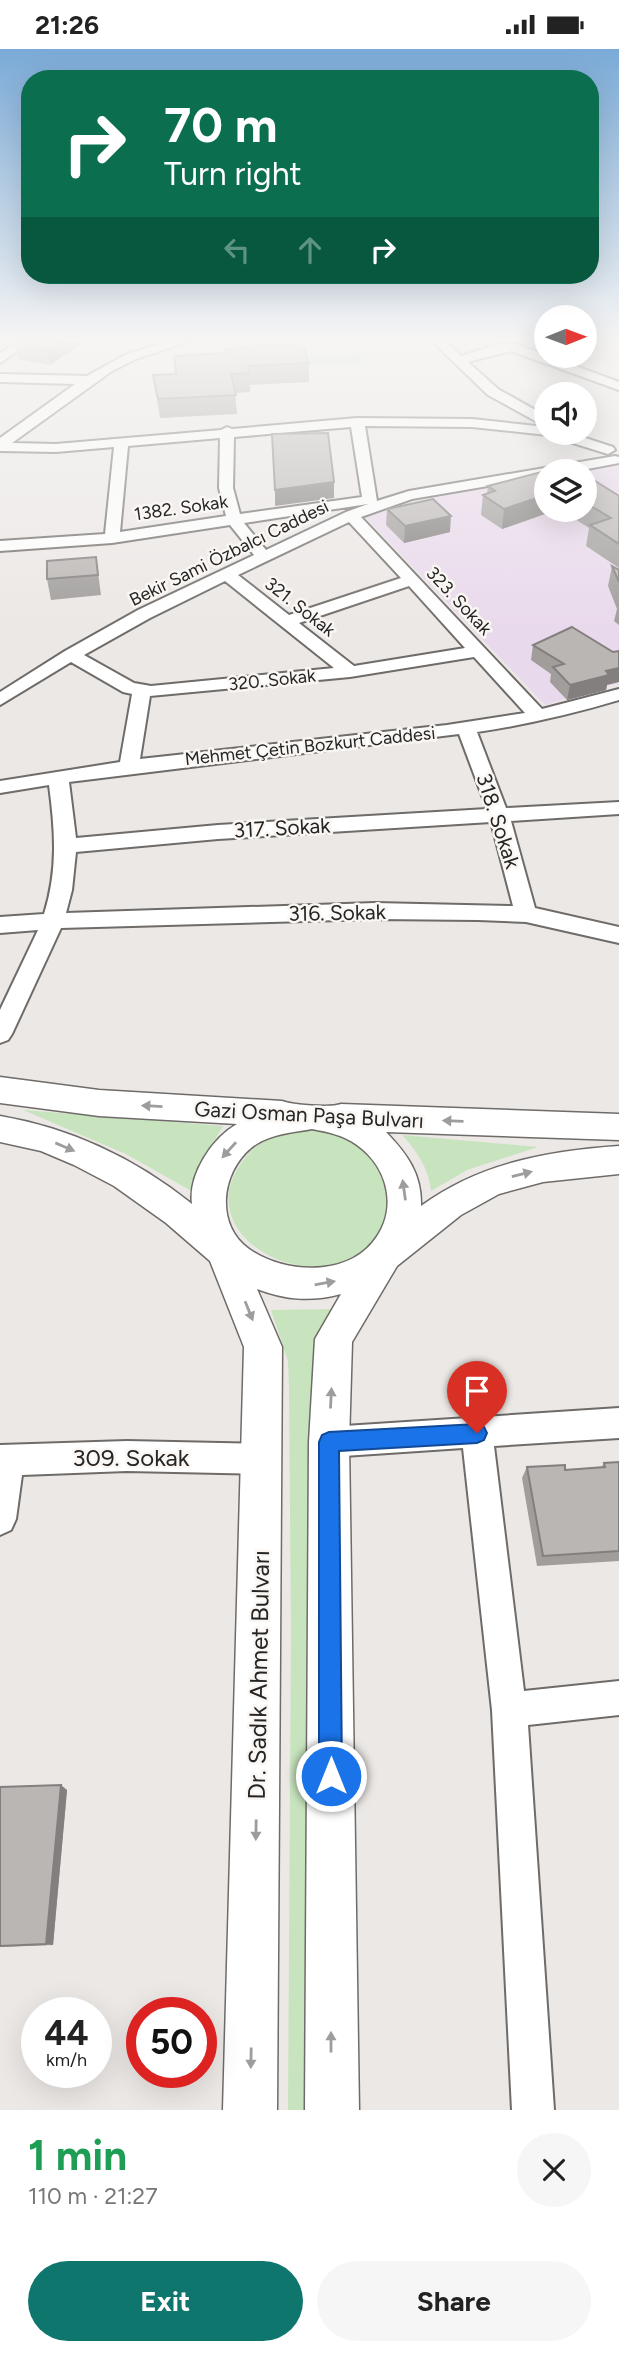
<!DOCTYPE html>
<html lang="en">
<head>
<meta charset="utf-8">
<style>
	body { margin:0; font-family:Figtree,sans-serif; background:#f6f6f6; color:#222; height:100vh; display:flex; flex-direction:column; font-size:26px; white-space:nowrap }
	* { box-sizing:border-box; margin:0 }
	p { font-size:23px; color:#767676 }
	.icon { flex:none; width:38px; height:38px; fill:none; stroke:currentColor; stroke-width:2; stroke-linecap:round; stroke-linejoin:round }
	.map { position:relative; height:2061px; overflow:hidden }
	.side { display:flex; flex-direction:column; background:#fff; flex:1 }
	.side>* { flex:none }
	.guide { position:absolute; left:21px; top:21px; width:578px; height:214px; border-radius:28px; box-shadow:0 7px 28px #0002; background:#0b6e4f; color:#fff; overflow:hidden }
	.needle { width:46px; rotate:89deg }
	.controls { position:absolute; left:534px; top:256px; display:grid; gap:14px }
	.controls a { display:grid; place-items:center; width:63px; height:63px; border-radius:50%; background:#fff; box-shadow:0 7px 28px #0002; font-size:35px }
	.speed { position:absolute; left:21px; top:1948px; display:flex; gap:14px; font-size:35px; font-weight:700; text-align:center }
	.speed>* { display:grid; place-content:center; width:91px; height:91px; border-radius:50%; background:#fff; box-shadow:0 7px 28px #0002; line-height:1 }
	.speed small { font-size:18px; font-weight:400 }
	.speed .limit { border:10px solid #d22; background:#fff; color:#111 }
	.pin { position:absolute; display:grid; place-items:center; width:60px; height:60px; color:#fff; margin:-72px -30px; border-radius:50% 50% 50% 0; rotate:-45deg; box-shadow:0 0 7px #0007 }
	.pin .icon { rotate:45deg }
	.me { position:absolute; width:77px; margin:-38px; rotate:0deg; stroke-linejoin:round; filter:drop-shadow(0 0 5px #0008) }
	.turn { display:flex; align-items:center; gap:24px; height:147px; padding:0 28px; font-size:32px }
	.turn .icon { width:91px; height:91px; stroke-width:2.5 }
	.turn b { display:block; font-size:49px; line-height:60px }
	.lanes { display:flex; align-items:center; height:66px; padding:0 28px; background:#0003; justify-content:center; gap:35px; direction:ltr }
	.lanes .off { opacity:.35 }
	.round { display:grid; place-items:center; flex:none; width:74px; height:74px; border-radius:37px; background:#f6f6f6 }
	.summary { display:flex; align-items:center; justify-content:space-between; height:119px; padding:0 28px }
	h1 { font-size:42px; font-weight:700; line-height:52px; color:#1e9e55 }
	.action { display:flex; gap:14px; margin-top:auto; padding:14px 28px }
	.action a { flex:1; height:80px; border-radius:42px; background:#0f766e; color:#fff; font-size:28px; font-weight:700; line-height:80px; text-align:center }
	.action a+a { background:#f6f6f6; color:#222 }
	.status { display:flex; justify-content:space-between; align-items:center; height:49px; padding:0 35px; background:#fff; direction:ltr }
	.status svg { height:19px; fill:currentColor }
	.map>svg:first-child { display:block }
	.education { fill:#e9d9ec }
	.green { fill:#c7e4be }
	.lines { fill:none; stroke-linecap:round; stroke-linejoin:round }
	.minor-casing { stroke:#6e6b68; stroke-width:4 }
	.major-casing { stroke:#6e6b68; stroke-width:3 }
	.minor { fill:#fff; fill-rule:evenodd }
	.major { fill:#fff; fill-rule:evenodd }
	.wall { fill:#a09d9b }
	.shaded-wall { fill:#827f7e }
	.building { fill:#bab6b4; stroke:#827f7e; stroke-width:2 }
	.oneway { fill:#9d9d9c }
	.route { fill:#1a73e8; stroke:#114b97; stroke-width:2 }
	.labels { text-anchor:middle; stroke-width:5; stroke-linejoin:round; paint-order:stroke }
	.far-street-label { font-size:18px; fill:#262524; stroke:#f9f6f3 }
	.street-label { font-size:21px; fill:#262524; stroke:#f9f6f3 }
	.near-street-label { font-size:24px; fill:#262524; stroke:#f9f6f3 }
</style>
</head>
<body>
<div class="status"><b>21:26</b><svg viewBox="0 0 49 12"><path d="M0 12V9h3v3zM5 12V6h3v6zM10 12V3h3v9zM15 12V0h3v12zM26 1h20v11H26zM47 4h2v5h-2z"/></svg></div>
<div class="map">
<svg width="619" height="2061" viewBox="0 0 619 2061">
	<rect width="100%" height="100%" fill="#ece8e6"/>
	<!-- education -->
	<polygon class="education" points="619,415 619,634 545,656 365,468 434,448 546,427 546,460 584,460 584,422 579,422"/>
	<!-- green -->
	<g class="green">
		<polygon points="361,305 364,315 309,317 307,306"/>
		<polygon points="23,1061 223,1077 209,1101 195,1144 126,1105"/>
		<path d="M 312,1079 L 350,1087 L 386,1120 L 391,1166 C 384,1177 376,1193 366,1201 C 306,1249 189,1186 242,1113 C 250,1101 262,1091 275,1086 C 287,1082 300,1081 312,1079 Z"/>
		<path d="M 402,1086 L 538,1098 L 467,1121 L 431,1142 C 429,1120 417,1102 402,1086 Z"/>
		<polygon points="332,1260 320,1299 320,2061 288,2061 291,1582 289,1339 288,1312 271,1261"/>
	</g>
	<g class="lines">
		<defs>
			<g id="minor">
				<polygon points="17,293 31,293 0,314 0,304"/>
				<path d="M 166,293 L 187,293 L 136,310 L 112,322 L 12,394 L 56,395 L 221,381 L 227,378 L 232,380 L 357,369 L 472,370 L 546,378 L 546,383 L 567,383 L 613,398 L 615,401 L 608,405 L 547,386 L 472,378 L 365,377 L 377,452 L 409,442 L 615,407 L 619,408 L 619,414 L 577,422 L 546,422 L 546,427 L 412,450 L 361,468 L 542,660 L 619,640 L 619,651 C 572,665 525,676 477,683 L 506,759 L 619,753 L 619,765 L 511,772 L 535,859 L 619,878 L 619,894 L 526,873 L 478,871 L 375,870 L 61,879 L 12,985 L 8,991 L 0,994 L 0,961 L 38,881 L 0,884 L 0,868 L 44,865 C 58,821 55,781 49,736 L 0,744 L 0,732 L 120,713 L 132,645 L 123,643 L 71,613 L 0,656 L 0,643 L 65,602 L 138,561 L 254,506 L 230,476 L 112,494 L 0,502 L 0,492 L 105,485 L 114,398 L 56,403 L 0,402 L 0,389 L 75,335 L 0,333 L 0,325 L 87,327 L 127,305 ZM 351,378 L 362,448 L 240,465 L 233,439 L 234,388 ZM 220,389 L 219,439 L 226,467 L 120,483 L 128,397 ZM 368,455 L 346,463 L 266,501 L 244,474 ZM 349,473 L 401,529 L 289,566 L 238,526 ZM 225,532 L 334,619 L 151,637 L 134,634 L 84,606 L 150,569 ZM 409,537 L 465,599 L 354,617 L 299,574 ZM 474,608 L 525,664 L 447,676 L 140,710 L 150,647 L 350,628 ZM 459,685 L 487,760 L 218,776 L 76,789 L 69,733 ZM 491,773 L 513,857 L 375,854 L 66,864 L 72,841 L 76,803 L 218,790 Z"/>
				<polygon points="433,293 446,293 461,307 499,295 516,295 619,333 619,341 511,302 468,313 498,340 546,367 546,376 541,375 488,346"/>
				<polygon points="619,1359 619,1389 494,1397 524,1642 619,1632 619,1666 528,1676 554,2061 512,2061 492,1661 463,1399 329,1408 318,1404 314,1393 318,1382 329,1378"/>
				<polygon points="127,1392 263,1395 274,1399 278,1410 274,1421 263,1425 127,1422 22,1426 16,1470 11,1481 0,1486 0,1396"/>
			</g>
			<path id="major" d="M 0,1028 L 99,1041 L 282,1052 C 293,1056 330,1059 341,1055 L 619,1065 L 619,1091 L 386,1083 C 407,1105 422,1125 421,1157 C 480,1114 548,1102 619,1097 L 619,1125 L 543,1133 L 499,1145 L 461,1166 L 397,1217 L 352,1293 L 349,1393 L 359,2061 L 305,2061 L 309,1393 L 315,1290 L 341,1245 C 311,1253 286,1251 257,1240 L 282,1298 L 277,2061 L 223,2061 L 244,1298 L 210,1212 L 166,1174 L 114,1137 L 74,1116 L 41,1102 L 0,1093 L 0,1067 C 71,1079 136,1110 192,1155 C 188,1126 212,1089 237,1075 L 99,1067 L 0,1054 ZM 312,1080 C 328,1083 343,1086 357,1096 C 389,1119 399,1162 372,1194 C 343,1228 283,1224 249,1200 C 215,1176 221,1124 251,1099 C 268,1085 291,1084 312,1080 Z"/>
		</defs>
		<!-- minor casing -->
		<use href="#minor" class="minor-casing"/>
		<!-- major casing -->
		<use href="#major" class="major-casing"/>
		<!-- minor -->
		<use href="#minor" class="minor"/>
		<!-- major -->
		<use href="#major" class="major"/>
	</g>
	<!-- wall -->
	<g class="wall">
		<polygon points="19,293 84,293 50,316 18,310 16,295"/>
		<polygon points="225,300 309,314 309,333 250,336 250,343 235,344 237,365 160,369 153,326 176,325 174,307 226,304"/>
		<polygon points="564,417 571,421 575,420 579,422 546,422 546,460 559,460 502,480 481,466 483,446 487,445 488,437"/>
		<polygon points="584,425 619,447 619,519 586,497 589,479 559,460 584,460"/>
		<polygon points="387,460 450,483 404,494 386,476"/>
		<polygon points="96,508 101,546 51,551 47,530"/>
		<polygon points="612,517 619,521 619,576 614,572 617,560 608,537"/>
		<polygon points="533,596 607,636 606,641 567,651 550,633 551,625 531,611"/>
		<polygon points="619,1413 619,1512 537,1517 522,1429 527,1418 565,1421 601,1419 604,1414"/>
		<polygon points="0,1738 67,1741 53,1896 0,1898"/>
	</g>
	<!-- shaded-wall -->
	<g class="shaded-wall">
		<polygon points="61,293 84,293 50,316 47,301"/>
		<polygon points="334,433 334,449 275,457 275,441"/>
		<polygon points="546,446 546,460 559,460 502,480 504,460"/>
		<polygon points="451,467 450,483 404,494 405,477"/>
		<polygon points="619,619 619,633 607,636 606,641 567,651 570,636 606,622"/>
		<polygon points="61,1736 67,1741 53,1896 46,1895"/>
	</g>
	<!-- building -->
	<g class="building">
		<polygon points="19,293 61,293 47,301 16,295"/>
		<polygon points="302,295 309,314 248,317 249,324 231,325 236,346 158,350 153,326 176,325 174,307 226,304 225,300 253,299 252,297"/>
		<polygon points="328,384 334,433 275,441 272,385"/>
		<polygon points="564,417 571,421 575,420 579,422 546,422 546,446 504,460 483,446 495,442 488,437"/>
		<polygon points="584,425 619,447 619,495 590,476 611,469 584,453"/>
		<polygon points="433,450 451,467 405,477 387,460"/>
		<polygon points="96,508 98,526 47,530 47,512"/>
		<polygon points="612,517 619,521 619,533"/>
		<polygon points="572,578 613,603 619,602 619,619 606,622 609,626 570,636 553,618 564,615 533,596"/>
		<polygon points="619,1413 619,1502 543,1507 527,1418 565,1416 565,1421 605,1418 604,1414"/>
		<polygon points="61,1736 46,1895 0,1897 0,1738"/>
	</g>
	<!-- one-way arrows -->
	<defs><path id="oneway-solid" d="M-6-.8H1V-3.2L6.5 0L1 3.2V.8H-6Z" transform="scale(1.75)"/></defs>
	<g class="oneway">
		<use href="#oneway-solid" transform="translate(152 1057) rotate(-177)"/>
		<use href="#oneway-solid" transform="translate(453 1072) rotate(-178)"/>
		<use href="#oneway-solid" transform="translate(65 1098) rotate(23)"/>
		<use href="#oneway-solid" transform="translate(229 1101) rotate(132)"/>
		<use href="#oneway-solid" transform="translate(522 1125) rotate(-14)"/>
		<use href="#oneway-solid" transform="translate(404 1141) rotate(-98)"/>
		<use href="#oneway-solid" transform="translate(325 1234) rotate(-10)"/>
		<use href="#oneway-solid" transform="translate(249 1262) rotate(68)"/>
		<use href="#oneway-solid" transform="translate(331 1349) rotate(-87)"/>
		<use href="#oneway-solid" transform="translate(256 1781) rotate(91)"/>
		<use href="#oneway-solid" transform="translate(331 1993) rotate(-90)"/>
		<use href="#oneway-solid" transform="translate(251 2009) rotate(91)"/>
	</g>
	<!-- sky -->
	<linearGradient id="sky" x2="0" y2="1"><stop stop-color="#7aaad7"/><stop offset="0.5" stop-color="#f6f5f4"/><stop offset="1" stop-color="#f6f5f4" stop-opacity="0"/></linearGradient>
	<rect width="619" height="581" fill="url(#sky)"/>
	<!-- route -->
	<polygon class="route" points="477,1375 484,1378 487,1384 484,1391 477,1394 339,1402 342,1727 339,1735 331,1739 322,1735 319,1727 319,1393 322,1386 329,1383"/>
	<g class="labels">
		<!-- far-street labels -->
		<g class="far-street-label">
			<text transform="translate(181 459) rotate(-8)" y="6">1382. Sokak</text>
			<text transform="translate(229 504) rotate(-26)" y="6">Bekir Sami Özbalcı Caddesi</text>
			<text transform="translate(459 552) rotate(47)" y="6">323. Sokak</text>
			<text transform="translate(300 558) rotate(38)" y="6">321. Sokak</text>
			<text transform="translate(272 631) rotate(-6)" y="6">320. Sokak</text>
			<text transform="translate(310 697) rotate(-6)" y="6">Mehmet Çetin Bozkurt Caddesi</text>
		</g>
		<!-- street labels -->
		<g class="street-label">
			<text transform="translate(498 772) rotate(72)" y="7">318. Sokak</text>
			<text transform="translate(282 779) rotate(-3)" y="7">317. Sokak</text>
			<text transform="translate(337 864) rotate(-1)" y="7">316. Sokak</text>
			<text transform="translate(309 1066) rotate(3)" y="7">Gazi Osman Paşa Bulvarı</text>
		</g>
		<!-- near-street labels -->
		<g class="near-street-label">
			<text x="131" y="1417">309. Sokak</text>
			<text transform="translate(259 1626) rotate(-89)" y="8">Dr. Sadık Ahmet Bulvarı</text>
		</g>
	</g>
</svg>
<div class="controls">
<a><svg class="needle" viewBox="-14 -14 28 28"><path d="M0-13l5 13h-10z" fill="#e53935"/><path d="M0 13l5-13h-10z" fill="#767676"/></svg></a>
<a><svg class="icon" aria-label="sound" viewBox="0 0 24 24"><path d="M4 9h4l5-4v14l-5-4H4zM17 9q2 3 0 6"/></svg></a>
<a><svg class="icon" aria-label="layers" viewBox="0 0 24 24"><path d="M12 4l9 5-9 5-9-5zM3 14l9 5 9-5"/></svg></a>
</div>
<div class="speed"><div>44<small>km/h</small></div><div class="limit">50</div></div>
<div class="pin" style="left:477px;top:1384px;background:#d93025"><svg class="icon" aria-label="arrive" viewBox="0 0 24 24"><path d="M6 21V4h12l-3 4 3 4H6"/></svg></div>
<svg class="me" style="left:331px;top:1727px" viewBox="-20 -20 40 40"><circle r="17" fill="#1a73e8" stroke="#fff" stroke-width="3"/><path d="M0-11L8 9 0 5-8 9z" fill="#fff"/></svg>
<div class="guide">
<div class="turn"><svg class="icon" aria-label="right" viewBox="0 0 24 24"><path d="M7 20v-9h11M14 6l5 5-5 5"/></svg><div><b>70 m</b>Turn right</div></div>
<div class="lanes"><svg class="icon off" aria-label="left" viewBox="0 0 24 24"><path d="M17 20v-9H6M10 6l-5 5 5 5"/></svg><svg class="icon off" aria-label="ahead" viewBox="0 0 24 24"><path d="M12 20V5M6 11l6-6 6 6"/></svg><svg class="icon" aria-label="right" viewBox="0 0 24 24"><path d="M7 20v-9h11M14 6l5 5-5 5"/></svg></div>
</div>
</div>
<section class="side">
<div class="summary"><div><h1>1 min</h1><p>110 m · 21:27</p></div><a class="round"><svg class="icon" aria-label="close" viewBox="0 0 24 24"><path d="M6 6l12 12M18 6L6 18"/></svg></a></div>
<div class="action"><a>Exit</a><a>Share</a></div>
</section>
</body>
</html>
